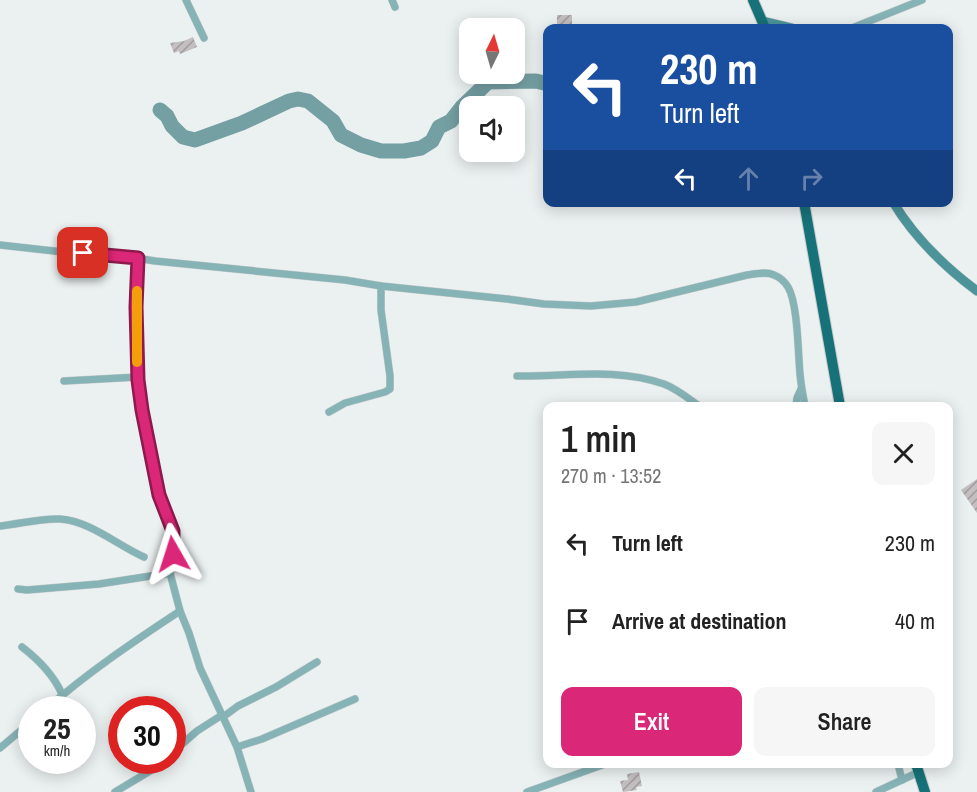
<!DOCTYPE html>
<html lang="en">
<head>
<meta charset="utf-8">
<style>
	body { margin:0; font-family:"Archivo Narrow",sans-serif; background:#f6f6f6; color:#222; height:100vh; display:flex; flex-direction:column; font-size:22px; white-space:nowrap }
	* { box-sizing:border-box; margin:0 }
	p { font-size:20px; color:#767676 }
	.icon { flex:none; width:33px; height:33px; fill:none; stroke:currentColor; stroke-width:2; stroke-linecap:round; stroke-linejoin:round }
	.map { position:relative; flex:1; overflow:hidden }
	.sheet { position:absolute; left:543px; top:402px; width:410px; height:366px; display:flex; flex-direction:column; background:#fff; border-radius:12px; box-shadow:0 3px 15px #0003 }
	.sheet>* { flex:none }
	.guide { position:absolute; left:543px; top:24px; width:410px; height:183px; border-radius:12px; box-shadow:0 3px 15px #0003; background:#1a4fa0; color:#fff; overflow:hidden }
	.needle { width:39px; rotate:5deg }
	.fabs { position:absolute; left:459px; top:18px; display:grid; gap:12px }
	.fabs a { display:grid; place-items:center; width:66px; height:66px; border-radius:12px; background:#fff; box-shadow:0 3px 15px #0003; font-size:30px }
	.speed { position:absolute; left:18px; top:696px; display:flex; gap:12px; font-size:30px; font-weight:700; text-align:center }
	.speed>* { display:grid; place-content:center; width:78px; height:78px; border-radius:50%; background:#fff; box-shadow:0 3px 15px #0003; line-height:1 }
	.speed small { font-size:15px; font-weight:400 }
	.speed .limit { border:9px solid #d22; background:#fff; color:#111 }
	.pin { position:absolute; display:grid; place-items:center; width:51px; height:51px; color:#fff; margin:-26px; border-radius:12px; box-shadow:0 3px 9px #0006 }
	.me { position:absolute; width:66px; margin:-33px; rotate:354deg; stroke-linejoin:round; filter:drop-shadow(0 0 4px #0008) }
	.turn { display:flex; align-items:center; gap:21px; height:126px; padding:0 18px; font-size:27px }
	.turn .icon { width:78px; height:78px; stroke-width:2.5 }
	.turn b { display:block; font-size:42px; line-height:51px }
	.lanes { display:flex; align-items:center; height:57px; padding:0 18px; background:#0003; justify-content:center; gap:30px; direction:ltr }
	.lanes .off { opacity:.35 }
	.round { display:grid; place-items:center; flex:none; width:63px; height:63px; border-radius:12px; background:#f6f6f6 }
	.head { display:flex; align-items:center; justify-content:space-between; height:102px; padding:0 18px }
	h1 { font-size:36px; font-weight:600; line-height:45px }
	.cta { display:flex; gap:12px; margin-top:auto; padding:12px 18px }
	.cta a { flex:1; height:69px; border-radius:12px; background:#db2777; color:#fff; font-size:24px; font-weight:600; line-height:69px; text-align:center }
	.cta a+a { background:#f6f6f6; color:#222 }
	ul { padding:0; list-style:none }
	li { display:flex; align-items:center; gap:18px; height:78px; padding:0 18px }
	li div { flex:1 }
	li b { display:block; font-size:22px }
	li em { font-style:normal }
	.map>svg:first-child { display:block }
	.lines { fill:none; stroke-linecap:round; stroke-linejoin:round }
	.river { stroke:#749fa3; stroke-width:15 }
	.building { fill:url(#building-hatch) }
	.minor-casing { stroke:#c7cbcc; stroke-width:8 }
	.secondary-casing { stroke:#c7cbcc; stroke-width:10 }
	.trunk-casing { stroke:#c7cbcc; stroke-width:12 }
	.minor { stroke:#86b3b6; stroke-width:7 }
	.secondary { stroke:#4c949a; stroke-width:9 }
	.trunk { stroke:#167278; stroke-width:10 }
	.route-casing { stroke:#8e194d; stroke-width:15 }
	.route { stroke:#db2777; stroke-width:10 }
	.slow { stroke:#f59e0b; stroke-width:10 }
</style>
</head>
<body>
<div class="map">
<svg width="977" height="792" viewBox="0 0 977 792">
	<defs>
		<pattern id="building-hatch" width="6" height="6" patternUnits="userSpaceOnUse" patternTransform="scale(1.5)"><rect width="6" height="6" fill="#c3bfc0"/><path d="M-1 1l2-2M0 6l6-6M5 7l2-2" fill="none" stroke="#9f9c9d"/></pattern>
	</defs>
	<rect width="100%" height="100%" fill="#ebf0f1"/>
	<g class="lines">
		<!-- river -->
		<polyline class="river" points="160,110 167,116 172,126 183,137 195,140 242,123 289,101 298,99 308,101 333,121 341,135 361,145 381,151 404,151 421,148 432,141 439,127 451,121 462,107 488,82 536,81 548,84"/>
	</g>
	<!-- building -->
	<g class="building">
		<rect x="557" y="15" width="15" height="13"/>
		<polygon points="193,37 197,47 180,54 179,51 174,53 170,43 184,41"/>
		<polygon points="977,479 977,513 961,490"/>
		<polygon points="639,772 642,786 636,787 637,790 623,792 620,781 628,780 627,774"/>
	</g>
	<g class="lines">
		<defs>
			<g id="minor">
				<polyline points="186,0 204,38"/>
				<polyline points="392,0 395,7"/>
				<polyline points="852,28 922,0"/>
				<path d="M 0,245 L 63,252 L 124,256 L 155,261 L 345,280 L 381,286 L 507,299 L 544,304 L 591,306 L 636,302 L 747,275 C 755,274 766,271 774,275 C 779,277 785,282 788,287 C 798,304 798,353 800,374 C 801,385 803,396 805,406"/>
				<polyline points="138,258 136,307 137,370 142,410 159,495 173,531 174,539 170,573 180,611 189,633 200,668 237,747 251,792"/>
				<path d="M 517,376 C 566,377 616,367 664,384 C 677,389 688,398 699,406"/>
				<polyline points="64,381 138,377"/>
				<polyline points="796,406 797,398 801,389"/>
				<polyline points="329,412 345,403 385,392 390,389 390,376 381,310 381,286"/>
				<path d="M 0,526 C 20,524 40,518 60,519 C 90,521 117,545 144,557"/>
				<polyline points="18,589 27,590 99,584 170,573"/>
				<path d="M 22,647 C 39,660 53,674 62,694"/>
				<path d="M 45,710 C 87,673 133,642 180,611"/>
				<polyline points="223,717 238,706 276,687 317,662"/>
				<polyline points="237,747 262,739 355,699"/>
				<polyline points="0,748 32,721"/>
				<polyline points="172,753 197,731 222,715"/>
				<polyline points="898,764 902,780"/>
				<polyline points="115,792 160,765 165,760"/>
				<polyline points="527,792 605,764"/>
				<polyline points="876,792 919,772"/>
			</g>
			<g id="secondary">
				<polyline points="763,21 792,28"/>
				<path d="M 893,202 C 914,237 945,267 977,291"/>
			</g>
			<g id="trunk">
				<polyline points="753,0 765,28"/>
				<polyline points="804,202 840,406"/>
				<polyline points="916,764 925,792"/>
			</g>
		</defs>
		<!-- minor casing -->
		<use href="#minor" class="minor-casing"/>
		<!-- secondary casing -->
		<use href="#secondary" class="secondary-casing"/>
		<!-- trunk casing -->
		<use href="#trunk" class="trunk-casing"/>
		<!-- minor -->
		<use href="#minor" class="minor"/>
		<!-- secondary -->
		<use href="#secondary" class="secondary"/>
		<!-- trunk -->
		<use href="#trunk" class="trunk"/>
	</g>
	<g class="lines">
		<defs>
			<polyline id="route" points="83,253 138,258 136,307 138,380 142,410 159,495 173,531 173,554"/>
		</defs>
		<!-- route casing -->
		<use href="#route" class="route-casing"/>
		<!-- route -->
		<use href="#route" class="route"/>
		<!-- slow -->
		<polyline class="slow" points="137,291 137,362"/>
	</g>
</svg>
<div class="fabs">
<a><svg class="needle" viewBox="-14 -14 28 28"><path d="M0-13l5 13h-10z" fill="#e53935"/><path d="M0 13l5-13h-10z" fill="#767676"/></svg></a>
<a><svg class="icon" aria-label="sound" viewBox="0 0 24 24"><path d="M4 9h4l5-4v14l-5-4H4zM17 9q2 3 0 6"/></svg></a>
</div>
<div class="speed"><div>25<small>km/h</small></div><div class="limit">30</div></div>
<div class="pin" style="left:83px;top:253px;background:#d93025"><svg class="icon" aria-label="arrive" viewBox="0 0 24 24"><path d="M6 21V4h12l-3 4 3 4H6"/></svg></div>
<svg class="me" style="left:173px;top:554px" viewBox="-20 -20 40 40"><path d="M0-17L14 15 0 8-14 15z" fill="#db2777" stroke="#fff" stroke-width="4"/></svg>
<div class="guide">
<div class="turn"><svg class="icon" aria-label="left" viewBox="0 0 24 24"><path d="M17 20v-9H6M10 6l-5 5 5 5"/></svg><div><b>230 m</b>Turn left</div></div>
<div class="lanes"><svg class="icon" aria-label="left" viewBox="0 0 24 24"><path d="M17 20v-9H6M10 6l-5 5 5 5"/></svg><svg class="icon off" aria-label="ahead" viewBox="0 0 24 24"><path d="M12 20V5M6 11l6-6 6 6"/></svg><svg class="icon off" aria-label="right" viewBox="0 0 24 24"><path d="M7 20v-9h11M14 6l5 5-5 5"/></svg></div>
</div>
<section class="sheet">
<div class="head"><div><h1>1 min</h1><p>270 m · 13:52</p></div><a class="round"><svg class="icon" aria-label="close" viewBox="0 0 24 24"><path d="M6 6l12 12M18 6L6 18"/></svg></a></div>
<ul>
<li><svg class="icon" aria-label="left" viewBox="0 0 24 24"><path d="M17 20v-9H6M10 6l-5 5 5 5"/></svg><div><b>Turn left</b></div><em>230 m</em></li>
<li><svg class="icon" aria-label="arrive" viewBox="0 0 24 24"><path d="M6 21V4h12l-3 4 3 4H6"/></svg><div><b>Arrive at destination</b></div><em>40 m</em></li>
</ul>
<div class="cta"><a>Exit</a><a>Share</a></div>
</section>
</div>
</body>
</html>
